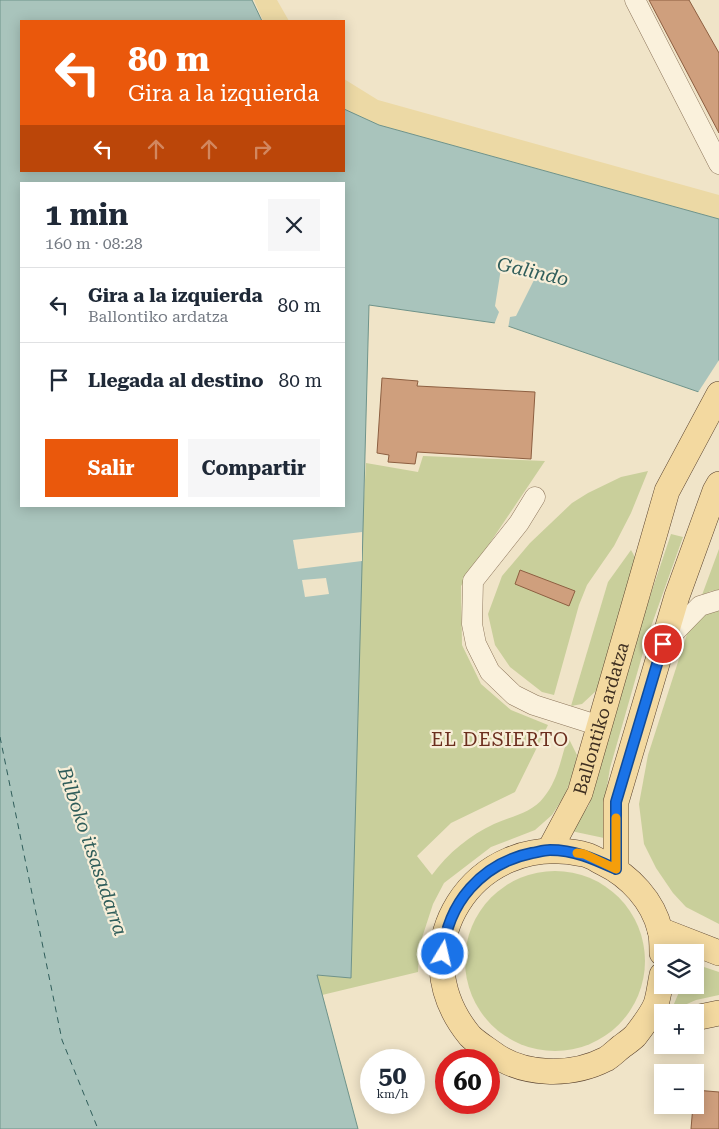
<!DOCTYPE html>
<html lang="es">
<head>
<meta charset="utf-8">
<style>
	body { margin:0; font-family:"Roboto Serif",serif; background:#f6f6f7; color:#1f2937; height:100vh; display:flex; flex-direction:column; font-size:19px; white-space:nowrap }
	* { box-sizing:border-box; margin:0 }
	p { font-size:16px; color:#747a83 }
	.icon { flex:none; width:28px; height:28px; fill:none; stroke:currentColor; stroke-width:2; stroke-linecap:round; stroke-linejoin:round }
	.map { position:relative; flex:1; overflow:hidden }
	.side { position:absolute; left:20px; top:182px; width:325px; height:325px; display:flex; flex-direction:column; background:#fff; border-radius:0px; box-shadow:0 2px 12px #0003 }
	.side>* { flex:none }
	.hud { position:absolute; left:20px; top:20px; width:325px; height:152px; border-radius:0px; box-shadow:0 2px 12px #0003; background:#ea580c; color:#fff; overflow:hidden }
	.fabs { position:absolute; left:654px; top:944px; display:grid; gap:10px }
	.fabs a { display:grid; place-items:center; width:50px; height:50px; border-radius:0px; background:#fff; box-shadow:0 2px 12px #0003; font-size:25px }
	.speed { position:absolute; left:360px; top:1049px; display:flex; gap:10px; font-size:25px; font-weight:700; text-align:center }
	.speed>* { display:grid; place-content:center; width:65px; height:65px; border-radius:50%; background:#fff; box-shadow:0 2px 12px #0003; line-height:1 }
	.speed small { font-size:12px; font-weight:400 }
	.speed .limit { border:8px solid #d22; background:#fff; color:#111 }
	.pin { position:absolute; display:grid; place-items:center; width:42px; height:42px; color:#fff; margin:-21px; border:2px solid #fff; border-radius:50%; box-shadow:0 1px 5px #0007 }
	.me { position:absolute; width:55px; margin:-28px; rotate:9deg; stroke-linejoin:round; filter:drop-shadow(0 0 4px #0008) }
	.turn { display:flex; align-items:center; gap:18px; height:105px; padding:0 25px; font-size:22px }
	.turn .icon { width:65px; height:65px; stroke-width:2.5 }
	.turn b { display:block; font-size:35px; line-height:42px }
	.lanes { display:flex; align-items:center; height:48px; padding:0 25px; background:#0003; justify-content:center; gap:25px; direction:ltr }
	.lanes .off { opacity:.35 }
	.round { display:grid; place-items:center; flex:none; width:52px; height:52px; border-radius:0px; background:#f6f6f7 }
	.headline { display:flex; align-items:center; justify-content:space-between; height:85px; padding:0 25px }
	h1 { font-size:30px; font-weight:700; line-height:38px }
	.primary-button { display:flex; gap:10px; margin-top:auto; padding:10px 25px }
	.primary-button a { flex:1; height:58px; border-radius:0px; background:#ea580c; color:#fff; font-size:20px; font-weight:700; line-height:58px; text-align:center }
	.primary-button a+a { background:#f6f6f7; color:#1f2937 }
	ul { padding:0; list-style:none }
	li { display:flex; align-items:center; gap:15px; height:75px; padding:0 25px; border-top:1px solid #e0e1e3 }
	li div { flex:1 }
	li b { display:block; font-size:19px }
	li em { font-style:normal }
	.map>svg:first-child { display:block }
	.green { fill:#c9cf9b }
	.sand { fill:#ecd9a5 }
	.water { fill:#a9c4bc; stroke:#6f938a; fill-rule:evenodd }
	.pier { fill:#f0e4c8 }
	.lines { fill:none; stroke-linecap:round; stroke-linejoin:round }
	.ferry { stroke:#2f5d5a; stroke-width:1; stroke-dasharray:6 5; stroke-linecap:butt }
	.building { fill:#cf9f7d; stroke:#8d5f41 }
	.minor-casing { stroke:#8d765c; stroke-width:21 }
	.major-casing { stroke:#5b4430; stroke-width:26 }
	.minor { stroke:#faf1dc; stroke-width:20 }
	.major { stroke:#f3d9a0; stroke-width:25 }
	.route-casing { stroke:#114b97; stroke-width:12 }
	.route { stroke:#1a73e8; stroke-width:9 }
	.slow { stroke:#f59e0b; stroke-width:9 }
	.labels { text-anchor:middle; stroke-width:4.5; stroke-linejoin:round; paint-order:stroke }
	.street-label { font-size:18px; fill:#3d2e20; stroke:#f7eed8 }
	.water-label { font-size:19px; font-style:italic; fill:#2f5d5a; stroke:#f7eed8 }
	.neighbourhood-label { font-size:19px; letter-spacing:1px; fill:#6b2e1e; stroke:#f7eed8 }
</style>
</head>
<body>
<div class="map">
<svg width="719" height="1129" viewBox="0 0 719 1129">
	<rect width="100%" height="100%" fill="#f0e4c8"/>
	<!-- green -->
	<g class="green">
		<path d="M 423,456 L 545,461 L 461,586 L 462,645 L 481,684 L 511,710 L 548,725 L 515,792 L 451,823 L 417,856 L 432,875 C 448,853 470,835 494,824 C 512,816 532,813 544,797 C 558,780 561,758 568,737 L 577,755 L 574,771 L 565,795 L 552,815 L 535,830 L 491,847 L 444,883 L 433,904 L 419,947 L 418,972 L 322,995 L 316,975 L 351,977 L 362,532 L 366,463 L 418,472 Z"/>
		<polygon points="648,471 631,513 614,546 587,585 579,605 554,695 542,692 510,667 495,645 488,614 502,576 530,543 572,503 588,493 621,477"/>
		<polygon points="671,534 683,537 648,635 610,768 603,811 604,838 571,831 589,805 638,632"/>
		<polygon points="719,549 719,590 711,591 702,595"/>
		<polygon points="631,550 636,559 597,690 582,704 571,706 608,582"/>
		<polygon points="719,608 719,924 686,907 673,893 656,868 644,844 639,804 648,755 687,634 704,613"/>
		<circle cx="555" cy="961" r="90"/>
		<polygon points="695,964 719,972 719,995 696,1000 671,1011 682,985 695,985"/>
	</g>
	<!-- sand -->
	<g class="sand">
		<polygon points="254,0 277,0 289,21 263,21"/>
		<polygon points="344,79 378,100 719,195 719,219 379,125 344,109"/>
	</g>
	<!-- water -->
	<path class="water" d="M 0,0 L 252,0 L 262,21 L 21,21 L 21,171 L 344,171 L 344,109 L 379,125 L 719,219 L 719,399 L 502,324 L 369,305 L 351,978 L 317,975 L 358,1129 L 0,1129 ZM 21,184 L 344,184 L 344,506 L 21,506 Z"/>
	<!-- pier -->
	<g class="pier">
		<polygon points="503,256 538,266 536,276 516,316 510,317 508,329 494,325 499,312 495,306"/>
		<polygon points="719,360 719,401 697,394"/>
		<polygon points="362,532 362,561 298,569 293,540"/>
		<polygon points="326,578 329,594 305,597 302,580"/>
	</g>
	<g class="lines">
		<!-- ferry -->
		<polyline class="ferry" points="0,737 62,1040 98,1129"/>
	</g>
	<!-- building -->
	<g class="building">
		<polygon points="649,0 689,0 719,53 719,133"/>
		<polygon points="382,378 418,381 417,386 535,392 531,459 417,452 415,464 388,462 389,455 377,453"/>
		<polygon points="520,570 575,591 569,606 515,584"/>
		<polygon points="695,1090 719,1092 719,1129 691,1129 693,1105 695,1105"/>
	</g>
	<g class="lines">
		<defs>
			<g id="minor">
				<polyline points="635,0 719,164"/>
				<polyline points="535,497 519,523 473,581 472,624 476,644 490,672 514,695 534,705 600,726"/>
				<polyline points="663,644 700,606 719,600"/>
			</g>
			<g id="major">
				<path id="s1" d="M 550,849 L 580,793 L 667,491 L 719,394"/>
				<polyline points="616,869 616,802 677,596 715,491 719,484"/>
				<polyline points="660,930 719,953"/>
				<path d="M 662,953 C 662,945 662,937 660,930 C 653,901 630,876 603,863 C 597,860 590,855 583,854 C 473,830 398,949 470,1036 C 476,1042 484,1047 491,1052 C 522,1076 571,1077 606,1059 C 611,1056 616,1051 621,1047 C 625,1044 631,1040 635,1036 C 642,1027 652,1014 656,1004 C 659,995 660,984 662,975"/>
				<polyline points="695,1018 719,1013"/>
			</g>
		</defs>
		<!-- minor casing -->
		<use href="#minor" class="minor-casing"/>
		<!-- major casing -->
		<use href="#major" class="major-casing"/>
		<!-- minor -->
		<use href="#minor" class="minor"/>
		<!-- major -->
		<use href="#major" class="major"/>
	</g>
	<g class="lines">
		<defs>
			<path id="route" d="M 443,954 C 447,903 482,863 532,853 C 538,852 544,850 550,850 C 575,850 594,859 616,869 L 616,802 L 663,644"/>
		</defs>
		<!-- route casing -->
		<use href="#route" class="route-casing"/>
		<!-- route -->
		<use href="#route" class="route"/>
		<!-- slow -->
		<polyline class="slow" points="577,853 584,854 616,869 616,818"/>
	</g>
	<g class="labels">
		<!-- street labels -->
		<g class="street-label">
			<text dy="6" stroke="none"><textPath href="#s1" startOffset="141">Ballontiko ardatza</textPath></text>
		</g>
		<!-- water labels -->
		<g class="water-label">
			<text transform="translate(533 271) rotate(13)" y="7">Galindo</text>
			<text transform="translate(93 851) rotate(71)" y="7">Bilboko itsasadarra</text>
		</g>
		<!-- neighbourhood labels -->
		<g class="neighbourhood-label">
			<text x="500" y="746">EL DESIERTO</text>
		</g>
	</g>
</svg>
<div class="fabs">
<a><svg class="icon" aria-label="layers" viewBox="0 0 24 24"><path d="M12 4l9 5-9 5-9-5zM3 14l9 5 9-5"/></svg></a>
<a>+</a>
<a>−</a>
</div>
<div class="speed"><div>50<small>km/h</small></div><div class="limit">60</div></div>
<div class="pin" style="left:663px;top:644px;background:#d93025"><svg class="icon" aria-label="arrive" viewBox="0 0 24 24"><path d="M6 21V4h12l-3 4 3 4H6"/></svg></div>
<svg class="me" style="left:443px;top:954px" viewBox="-20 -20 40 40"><circle r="17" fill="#1a73e8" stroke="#fff" stroke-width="3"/><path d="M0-11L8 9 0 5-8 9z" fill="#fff"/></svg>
<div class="hud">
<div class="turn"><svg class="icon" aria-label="left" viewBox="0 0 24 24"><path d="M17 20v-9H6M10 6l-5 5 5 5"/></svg><div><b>80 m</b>Gira a la izquierda</div></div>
<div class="lanes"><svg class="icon" aria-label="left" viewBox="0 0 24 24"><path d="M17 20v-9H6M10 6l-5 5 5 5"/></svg><svg class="icon off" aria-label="ahead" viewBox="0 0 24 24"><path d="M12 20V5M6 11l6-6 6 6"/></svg><svg class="icon off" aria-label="ahead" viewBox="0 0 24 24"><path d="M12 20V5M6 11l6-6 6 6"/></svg><svg class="icon off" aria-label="right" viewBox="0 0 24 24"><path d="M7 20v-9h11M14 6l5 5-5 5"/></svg></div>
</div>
<section class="side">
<div class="headline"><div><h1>1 min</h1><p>160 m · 08:28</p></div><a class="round"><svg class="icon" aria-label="close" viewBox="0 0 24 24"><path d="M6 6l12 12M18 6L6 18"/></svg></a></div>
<ul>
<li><svg class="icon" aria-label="left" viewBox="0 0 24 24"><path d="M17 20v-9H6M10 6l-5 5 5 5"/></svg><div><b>Gira a la izquierda</b><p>Ballontiko ardatza</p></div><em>80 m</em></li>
<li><svg class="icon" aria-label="arrive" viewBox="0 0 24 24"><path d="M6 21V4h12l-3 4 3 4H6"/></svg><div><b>Llegada al destino</b></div><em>80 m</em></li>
</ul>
<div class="primary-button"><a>Salir</a><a>Compartir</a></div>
</section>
</div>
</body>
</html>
